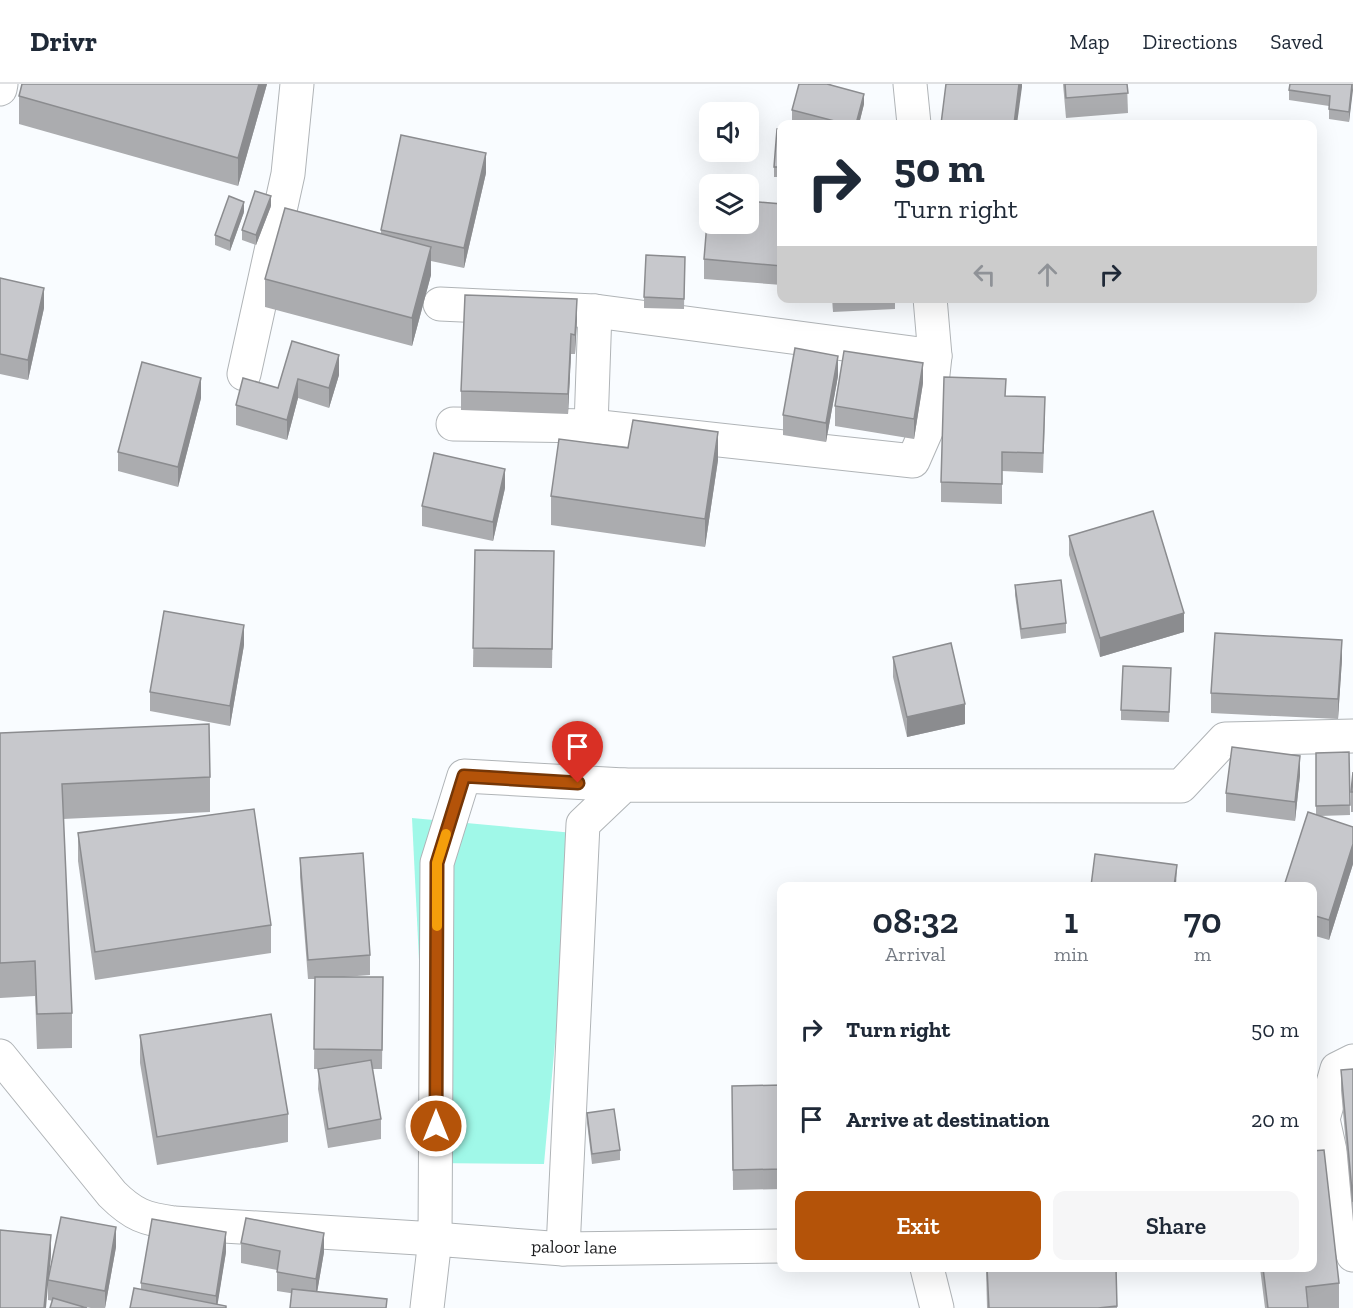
<!DOCTYPE html>
<html lang="en">
<head>
<meta charset="utf-8">
<style>
	body { margin:0; font-family:"Zilla Slab",serif; background:#f6f6f7; color:#1f2937; height:100vh; display:flex; flex-direction:column; font-size:22px; white-space:nowrap }
	* { box-sizing:border-box; margin:0 }
	p { font-size:20px; color:#747a83 }
	.icon { flex:none; width:33px; height:33px; fill:none; stroke:currentColor; stroke-width:2; stroke-linecap:round; stroke-linejoin:round }
	.map { position:relative; flex:1; overflow:hidden }
	.sheet { position:absolute; left:777px; top:798px; width:540px; height:390px; display:flex; flex-direction:column; background:#fff; border-radius:12px; box-shadow:0 6px 24px #0002 }
	.sheet>* { flex:none }
	.banner { position:absolute; left:777px; top:36px; width:540px; height:183px; border-radius:12px; box-shadow:0 6px 24px #0002; background:#fff; color:#1f2937; overflow:hidden }
	.tools { position:absolute; left:699px; top:18px; display:grid; gap:12px }
	.tools a { display:grid; place-items:center; width:60px; height:60px; border-radius:12px; background:#fff; box-shadow:0 6px 24px #0002; font-size:30px }
	.pin { position:absolute; display:grid; place-items:center; width:51px; height:51px; color:#fff; margin:-62px -26px; border-radius:50% 50% 50% 0; rotate:-45deg; box-shadow:0 0 6px #0007 }
	.pin .icon { rotate:45deg }
	.me { position:absolute; width:66px; margin:-33px; rotate:0deg; stroke-linejoin:round; filter:drop-shadow(0 0 4px #0008) }
	.turn { display:flex; align-items:center; gap:21px; height:126px; padding:0 18px; font-size:27px }
	.turn .icon { width:78px; height:78px; stroke-width:2.5 }
	.turn b { display:block; font-size:42px; line-height:51px }
	.lanes { display:flex; align-items:center; height:57px; padding:0 18px; background:#0003; justify-content:center; gap:30px; direction:ltr }
	.lanes .off { opacity:.35 }
	.eta { display:flex; justify-content:space-evenly; align-items:center; height:102px; text-align:center }
	.eta b { font-size:36px; font-weight:600; line-height:42px }
	.cta { display:flex; gap:12px; margin-top:auto; padding:12px 18px }
	.cta a { flex:1; height:69px; border-radius:12px; background:#b45309; color:#fff; font-size:24px; font-weight:600; line-height:69px; text-align:center }
	.cta a+a { background:#f6f6f7; color:#1f2937 }
	ul { padding:0; list-style:none }
	li { display:flex; align-items:center; gap:18px; height:90px; padding:0 18px }
	li div { flex:1 }
	li b { display:block; font-size:22px }
	li em { font-style:normal }
	header { display:flex; align-items:center; gap:36px; box-sizing:border-box; height:84px; padding:0 30px; background:#fff; border-bottom:2px solid #e0e1e3 }
	header strong { font-size:28px }
	nav { display:flex; gap:33px; margin-inline-start:auto; font-size:21px }
	.map>svg:first-child { display:block }
	.water { fill:#a0f8e8 }
	.lines { fill:none; stroke-linecap:round; stroke-linejoin:round }
	.minor-casing { stroke:#b0b4b7; stroke-width:35 }
	.minor { stroke:#fff; stroke-width:33 }
	.wall { fill:#abacaf }
	.shaded-wall { fill:#8b8c8f }
	.building { fill:#c7c8cc; stroke:#8b8c8f; stroke-width:1.5 }
	.route-casing { stroke:#753606; stroke-width:15 }
	.route { stroke:#b45309; stroke-width:10 }
	.slow { stroke:#f59e0b; stroke-width:10 }
	.labels { text-anchor:middle; stroke-width:6; stroke-linejoin:round; paint-order:stroke }
	.street-label { font-size:18px; fill:#1c1d1f; stroke:#fff }
</style>
</head>
<body>
<header>
<strong>Drivr</strong>
<nav><a>Map</a><a>Directions</a><a>Saved</a></nav>
</header>
<div class="map">
<svg width="1353" height="1224" viewBox="0 0 1353 1224">
	<rect width="100%" height="100%" fill="#f9fcff"/>
	<!-- water -->
	<polygon class="water" points="412,734 574,749 544,1080 429,1079"/>
	<g class="lines">
		<defs>
			<g id="minor">
				<polyline points="910,0 914,40"/>
				<polyline points="0,5 1,0"/>
				<polyline points="440,220 595,227 935,272"/>
				<polyline points="244,290 288,90 297,0"/>
				<polyline points="453,340 591,342 913,377 927,345 935,272 930,214"/>
				<polyline points="591,342 595,227"/>
				<path d="M 0,972 L 112,1110 C 133,1131 145,1135 174,1139 L 435,1155 L 437,779 L 464,692 L 624,701"/>
				<polyline points="1353,977 1337,985 1323,1035 1353,1171"/>
				<polyline points="563,1165 583,740 624,701 1181,702 1225,655 1353,652"/>
				<polyline points="927,1184 937,1224"/>
				<polyline points="427,1224 435,1155 563,1165 782,1162"/>
			</g>
		</defs>
		<!-- minor casing -->
		<use href="#minor" class="minor-casing"/>
		<!-- minor -->
		<use href="#minor" class="minor"/>
	</g>
	<!-- wall -->
	<g class="wall">
		<polygon points="267,0 238,102 19,40 19,12"/>
		<polygon points="830,0 864,20 859,40 809,40 792,36 792,26"/>
		<polygon points="1063,0 1127,0 1128,29 1066,34"/>
		<polygon points="1353,0 1349,38 1329,35 1329,22 1289,16 1289,6"/>
		<polygon points="782,45 782,93 774,93 774,83"/>
		<polygon points="486,89 464,184 431,177 431,191 412,262 265,223 265,195 381,149 381,146"/>
		<polygon points="782,120 782,201 704,195 704,175"/>
		<polygon points="271,122 256,161 242,156 242,146"/>
		<polygon points="244,128 230,167 215,161 215,151"/>
		<polygon points="685,173 684,225 644,224 644,213"/>
		<polygon points="0,194 44,224 28,296 0,290"/>
		<polygon points="832,214 895,214 895,225 833,228"/>
		<polygon points="577,235 575,270 571,270 568,330 461,326 461,307"/>
		<polygon points="292,257 339,291 329,324 298,314 287,356 236,341 236,321 278,304"/>
		<polygon points="838,292 826,358 783,351 783,331"/>
		<polygon points="923,299 914,355 835,342 835,322"/>
		<polygon points="1006,312 1045,333 1043,389 1002,387 1002,420 941,418 941,398"/>
		<polygon points="201,314 178,403 118,387 118,368"/>
		<polygon points="718,376 705,463 551,441 551,412"/>
		<polygon points="505,404 493,457 422,442 422,422"/>
		<polygon points="1069,452 1184,548 1100,573 1069,471"/>
		<polygon points="475,466 554,467 552,584 473,583"/>
		<polygon points="1015,501 1066,539 1066,549 1021,555 1015,511"/>
		<polygon points="244,561 230,642 150,627 150,608"/>
		<polygon points="893,573 965,640 907,653 893,593"/>
		<polygon points="1342,575 1338,635 1211,629 1211,609"/>
		<polygon points="1171,584 1169,638 1121,636 1121,626"/>
		<polygon points="0,649 210,693 210,728 63,735 72,929 72,964 37,965 35,912 0,914"/>
		<polygon points="1349,668 1350,731 1320,732 1353,743 1353,780 1329,856 1312,851 1312,802 1316,731 1316,669"/>
		<polygon points="1353,688 1353,728 1351,728 1351,708"/>
		<polygon points="1300,691 1295,737 1226,728 1226,709"/>
		<polygon points="78,749 271,841 271,869 95,896 78,777"/>
		<polygon points="300,774 370,871 370,891 344,893 383,893 382,985 372,985 381,1035 381,1055 328,1064 318,1005 319,985 314,985 315,895 308,895 300,793"/>
		<polygon points="140,951 288,1030 288,1058 157,1081 140,979"/>
		<polygon points="1353,985 1353,1138 1341,1006 1341,986"/>
		<polygon points="782,1001 782,1105 733,1106 732,1002"/>
		<polygon points="587,1029 620,1066 620,1076 592,1080 587,1039"/>
		<polygon points="241,1159 324,1168 317,1208 387,1224 277,1207 277,1186 241,1179"/>
		<polygon points="116,1163 105,1224 91,1224 48,1216 48,1201 0,1224 51,1171 49,1191"/>
		<polygon points="226,1168 217,1221 141,1205 141,1199"/>
		<polygon points="986,1184 1116,1184 1117,1224 987,1224"/>
		<polygon points="1260,1184 1312,1184 1339,1199 1339,1224 1265,1224"/>
	</g>
	<!-- shaded-wall -->
	<g class="shaded-wall">
		<polygon points="259,0 267,0 238,102 238,74"/>
		<polygon points="1019,0 1022,0 1022,3 1017,40 1014,40"/>
		<polygon points="1352,0 1353,6 1349,38 1349,28"/>
		<polygon points="864,10 864,20 859,40 856,40"/>
		<polygon points="486,69 486,89 464,184 464,164"/>
		<polygon points="271,112 271,122 256,161 256,151"/>
		<polygon points="244,118 244,128 230,167 230,157"/>
		<polygon points="431,163 431,191 412,262 412,234"/>
		<polygon points="44,204 44,224 28,296 28,276"/>
		<polygon points="577,215 577,235 575,270 575,251"/>
		<polygon points="571,250 571,270 568,330 568,310"/>
		<polygon points="339,271 339,291 329,324 329,304"/>
		<polygon points="838,272 838,292 826,358 826,339"/>
		<polygon points="923,279 923,299 914,355 914,335"/>
		<polygon points="201,294 201,314 178,403 178,383"/>
		<polygon points="298,295 298,314 287,356 287,336"/>
		<polygon points="718,348 718,376 705,463 705,435"/>
		<polygon points="505,385 505,404 493,457 493,438"/>
		<polygon points="1184,529 1184,548 1100,573 1100,554"/>
		<polygon points="244,541 244,561 230,642 230,622"/>
		<polygon points="1342,556 1342,575 1338,635 1338,615"/>
		<polygon points="965,620 965,640 907,653 907,633"/>
		<polygon points="1300,672 1300,691 1295,737 1295,718"/>
		<polygon points="1353,760 1353,780 1329,856 1329,836"/>
		<polygon points="1177,781 1176,802 1174,802"/>
		<polygon points="116,1143 116,1163 105,1224 105,1207"/>
		<polygon points="226,1148 226,1168 217,1224 216,1224 216,1212"/>
		<polygon points="324,1149 324,1168 316,1215 316,1195"/>
		<polygon points="51,1151 51,1171 48,1201 46,1224 44,1224"/>
	</g>
	<!-- building -->
	<g class="building">
		<polygon points="22,0 259,0 238,74 19,12"/>
		<polygon points="799,0 827,0 864,10 856,40 846,40 792,26"/>
		<polygon points="946,0 1019,0 1014,40 941,40"/>
		<polygon points="1065,0 1127,0 1128,9 1066,14"/>
		<polygon points="1290,0 1352,0 1349,28 1329,25 1330,12 1289,6"/>
		<polygon points="777,45 782,45 782,83 774,83"/>
		<polygon points="401,51 486,69 464,164 381,146"/>
		<polygon points="255,107 271,112 256,151 242,146"/>
		<polygon points="229,112 244,118 230,157 215,151"/>
		<polygon points="709,114 710,140 748,140 748,117 782,120 782,182 704,175"/>
		<polygon points="285,124 431,163 412,234 265,195"/>
		<polygon points="646,171 685,173 684,215 644,213"/>
		<polygon points="0,194 44,204 28,276 0,270"/>
		<polygon points="465,211 577,215 575,251 571,250 568,310 461,307"/>
		<polygon points="292,257 339,271 329,304 298,295 287,336 236,321 243,294 278,304"/>
		<polygon points="795,264 838,272 826,339 783,331"/>
		<polygon points="844,267 923,279 914,335 835,322"/>
		<polygon points="142,278 201,294 178,383 118,368"/>
		<polygon points="944,293 1006,295 1005,312 1045,313 1043,369 1002,368 1002,400 941,398"/>
		<polygon points="633,336 718,348 705,435 551,412 559,355 628,364"/>
		<polygon points="434,369 505,385 493,438 422,422"/>
		<polygon points="1153,427 1184,529 1100,554 1069,452"/>
		<polygon points="475,466 554,467 552,565 473,564"/>
		<polygon points="1061,496 1066,539 1021,545 1015,501"/>
		<polygon points="164,527 244,541 230,622 150,608"/>
		<polygon points="1215,549 1342,556 1338,615 1211,609"/>
		<polygon points="951,559 965,620 907,633 893,573"/>
		<polygon points="1123,582 1171,584 1169,628 1121,626"/>
		<polygon points="209,640 210,693 62,700 72,929 37,930 35,877 0,879 0,649"/>
		<polygon points="1232,663 1300,672 1295,718 1226,709"/>
		<polygon points="1349,668 1350,721 1316,722 1316,669"/>
		<polygon points="1353,688 1353,708 1351,708"/>
		<polygon points="254,725 271,841 95,868 78,749"/>
		<polygon points="1308,728 1353,743 1353,760 1329,836 1312,831 1312,802 1284,802"/>
		<polygon points="363,769 370,871 308,876 300,774"/>
		<polygon points="1095,770 1177,781 1174,802 1091,802"/>
		<polygon points="315,893 383,893 382,966 314,965"/>
		<polygon points="271,930 288,1030 157,1053 140,951"/>
		<polygon points="371,976 381,1035 328,1045 318,985"/>
		<polygon points="1353,985 1353,1118 1341,986"/>
		<polygon points="782,1001 782,1085 733,1086 732,1002"/>
		<polygon points="614,1025 620,1066 592,1070 587,1029"/>
		<polygon points="1324,1066 1339,1199 1306,1203 1308,1224 1268,1224 1263,1184 1312,1184 1312,1067"/>
		<polygon points="61,1133 116,1143 105,1207 48,1196"/>
		<polygon points="246,1134 324,1149 316,1195 277,1188 280,1167 241,1159"/>
		<polygon points="152,1135 226,1148 216,1212 141,1199"/>
		<polygon points="0,1146 51,1151 44,1224 0,1224"/>
		<polygon points="987,1184 1116,1184 1117,1222 1098,1224 989,1224"/>
		<polygon points="134,1204 226,1222 226,1224 130,1224"/>
		<polygon points="292,1205 387,1215 386,1224 290,1224"/>
		<polygon points="53,1214 87,1224 50,1224"/>
	</g>
	<g class="lines">
		<defs>
			<polyline id="route" points="436,1042 437,779 464,692 578,699"/>
		</defs>
		<!-- route casing -->
		<use href="#route" class="route-casing"/>
		<!-- route -->
		<use href="#route" class="route"/>
		<!-- slow -->
		<polyline class="slow" points="437,842 437,779 446,750"/>
	</g>
	<g class="labels">
		<!-- street labels -->
		<g class="street-label">
			<text transform="translate(574 1163) rotate(1)" y="6">paloor lane</text>
		</g>
	</g>
</svg>
<div class="tools">
<a><svg class="icon" aria-label="sound" viewBox="0 0 24 24"><path d="M4 9h4l5-4v14l-5-4H4zM17 9q2 3 0 6"/></svg></a>
<a><svg class="icon" aria-label="layers" viewBox="0 0 24 24"><path d="M12 4l9 5-9 5-9-5zM3 14l9 5 9-5"/></svg></a>
</div>
<div class="pin" style="left:578px;top:699px;background:#d93025"><svg class="icon" aria-label="arrive" viewBox="0 0 24 24"><path d="M6 21V4h12l-3 4 3 4H6"/></svg></div>
<svg class="me" style="left:436px;top:1042px" viewBox="-20 -20 40 40"><circle r="17" fill="#b45309" stroke="#fff" stroke-width="3"/><path d="M0-11L8 9 0 5-8 9z" fill="#fff"/></svg>
<div class="banner">
<div class="turn"><svg class="icon" aria-label="right" viewBox="0 0 24 24"><path d="M7 20v-9h11M14 6l5 5-5 5"/></svg><div><b>50 m</b>Turn right</div></div>
<div class="lanes"><svg class="icon off" aria-label="left" viewBox="0 0 24 24"><path d="M17 20v-9H6M10 6l-5 5 5 5"/></svg><svg class="icon off" aria-label="ahead" viewBox="0 0 24 24"><path d="M12 20V5M6 11l6-6 6 6"/></svg><svg class="icon" aria-label="right" viewBox="0 0 24 24"><path d="M7 20v-9h11M14 6l5 5-5 5"/></svg></div>
</div>
<section class="sheet">
<div class="eta">
<div><b>08:32</b><p>Arrival</p></div>
<div><b>1</b><p>min</p></div>
<div><b>70</b><p>m</p></div>
</div>
<ul>
<li><svg class="icon" aria-label="right" viewBox="0 0 24 24"><path d="M7 20v-9h11M14 6l5 5-5 5"/></svg><div><b>Turn right</b></div><em>50 m</em></li>
<li><svg class="icon" aria-label="arrive" viewBox="0 0 24 24"><path d="M6 21V4h12l-3 4 3 4H6"/></svg><div><b>Arrive at destination</b></div><em>20 m</em></li>
</ul>
<div class="cta"><a>Exit</a><a>Share</a></div>
</section>
</div>
</body>
</html>
